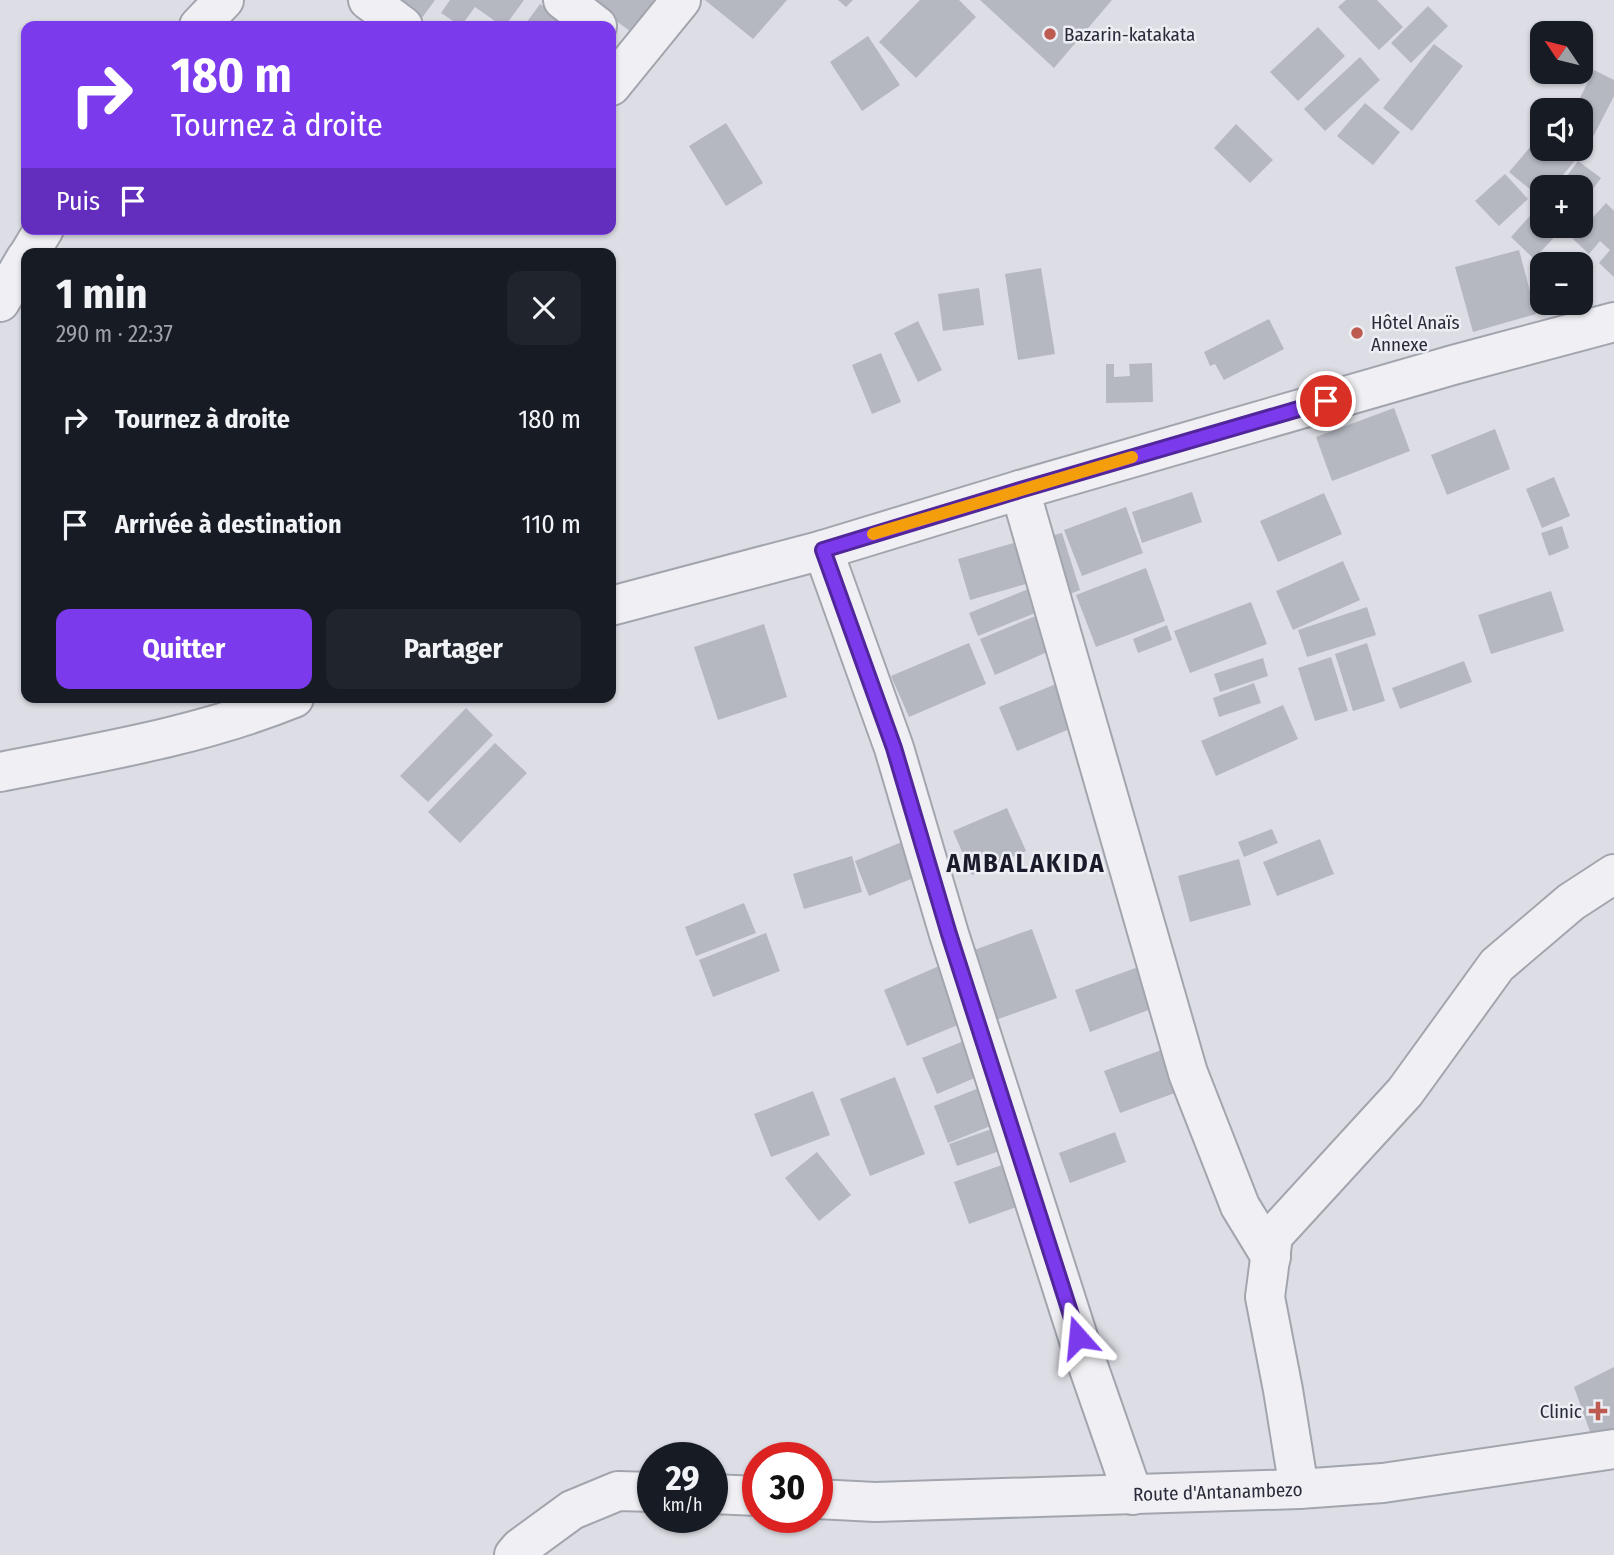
<!DOCTYPE html>
<html lang="fr">
<head>
<meta charset="utf-8">
<style>
	body { margin:0; font-family:"Fira Sans Condensed",sans-serif; background:#20242c; color:#f1f3f6; height:100vh; display:flex; flex-direction:column; font-size:26px; white-space:nowrap }
	* { box-sizing:border-box; margin:0 }
	p { font-size:23px; color:#9ea1a6 }
	.icon { flex:none; width:38px; height:38px; fill:none; stroke:currentColor; stroke-width:2; stroke-linecap:round; stroke-linejoin:round }
	.map { position:relative; flex:1; overflow:hidden }
	.sheet { position:absolute; left:21px; top:248px; width:595px; height:455px; display:flex; flex-direction:column; background:#171b24; border-radius:14px; box-shadow:0 2px 5px #0004 }
	.sheet>* { flex:none }
	.hud { position:absolute; left:21px; top:21px; width:595px; height:214px; border-radius:14px; box-shadow:0 2px 5px #0004; background:#7c3aed; color:#fff; overflow:hidden }
	.needle { width:46px; rotate:305deg }
	.fabs { position:absolute; left:1530px; top:21px; display:grid; gap:14px }
	.fabs a { display:grid; place-items:center; width:63px; height:63px; border-radius:14px; background:#171b24; box-shadow:0 2px 5px #0004; font-size:35px }
	.speed { position:absolute; left:637px; top:1442px; display:flex; gap:14px; font-size:35px; font-weight:700; text-align:center }
	.speed>* { display:grid; place-content:center; width:91px; height:91px; border-radius:50%; background:#171b24; box-shadow:0 2px 5px #0004; line-height:1 }
	.speed small { font-size:18px; font-weight:400 }
	.speed .limit { border:10px solid #d22; background:#fff; color:#111 }
	.pin { position:absolute; display:grid; place-items:center; width:60px; height:60px; color:#fff; margin:-30px; border:4px solid #fff; border-radius:50%; box-shadow:0 2px 7px #0007 }
	.me { position:absolute; width:77px; margin:-38px; rotate:342deg; stroke-linejoin:round; filter:drop-shadow(0 0 5px #0008) }
	.turn { display:flex; align-items:center; gap:24px; height:147px; padding:0 35px; font-size:32px }
	.turn .icon { width:91px; height:91px; stroke-width:2.5 }
	.turn b { display:block; font-size:49px; line-height:60px }
	.then { display:flex; align-items:center; height:66px; padding:0 35px; background:#0003; gap:14px; font-size:26px }
	.round { display:grid; place-items:center; flex:none; width:74px; height:74px; border-radius:14px; background:#20242c }
	.summary { display:flex; align-items:center; justify-content:space-between; height:119px; padding:0 35px }
	h1 { font-size:42px; font-weight:700; line-height:52px }
	.cta { display:flex; gap:14px; margin-top:auto; padding:14px 35px }
	.cta a { flex:1; height:80px; border-radius:14px; background:#7c3aed; color:#fff; font-size:28px; font-weight:700; line-height:80px; text-align:center }
	.cta a+a { background:#20242c; color:#f1f3f6 }
	ul { padding:0; list-style:none }
	li { display:flex; align-items:center; gap:21px; height:105px; padding:0 35px }
	li div { flex:1 }
	li b { display:block; font-size:26px }
	li em { font-style:normal }
	.map>svg:first-child { display:block }
	.building { fill:#b5b7c1 }
	.lines { fill:none; stroke-linecap:round; stroke-linejoin:round }
	.minor-casing { stroke:#a3a5ae; stroke-width:42 }
	.minor { stroke:#f0f0f4; stroke-width:38 }
	.route-casing { stroke:#51269a; stroke-width:18 }
	.route { stroke:#7c3aed; stroke-width:12 }
	.slow { stroke:#f59e0b; stroke-width:12 }
	.poi-dot { fill:#bd5b50; stroke:#eceef3; stroke-width:2.5 }
	.labels { text-anchor:middle; stroke-width:5; stroke-linejoin:round; paint-order:stroke }
	.poi-label { font-size:19px; fill:#292b3a; stroke:#eceef3; text-anchor:start }
	.street-label { font-size:19px; fill:#292b3a; stroke:#eceef3 }
	.district-label { font-size:26px; font-weight:bold; letter-spacing:2px; fill:#1b1c2b; stroke:#eceef3 }
</style>
</head>
<body>
<div class="map">
<svg width="1614" height="1555" viewBox="0 0 1614 1555">
	<rect width="100%" height="100%" fill="#dddee5"/>
	<!-- building -->
	<g class="building">
		<polygon points="389,0 435,0 419,22"/>
		<polygon points="450,0 524,0 505,26 502,26 475,7 461,26 441,13"/>
		<polygon points="587,0 653,0 660,5 637,36"/>
		<polygon points="705,0 787,0 753,39"/>
		<polygon points="838,0 853,0 846,7"/>
		<polygon points="920,0 959,0 976,17 916,78 879,42"/>
		<polygon points="980,0 1112,0 1054,68"/>
		<polygon points="1346,0 1377,0 1403,27 1379,50 1338,7"/>
		<polygon points="540,4 570,26 524,26"/>
		<polygon points="1428,6 1448,26 1411,63 1391,43"/>
		<polygon points="1318,27 1345,56 1298,101 1270,72"/>
		<polygon points="868,36 900,85 862,111 830,62"/>
		<polygon points="1434,44 1463,66 1412,131 1383,108"/>
		<polygon points="1360,57 1380,80 1325,131 1304,109"/>
		<polygon points="1594,70 1614,80 1614,96 1593,137 1580,130 1580,110 1574,110"/>
		<polygon points="1365,103 1400,132 1373,165 1337,136"/>
		<polygon points="726,123 763,183 726,206 689,146"/>
		<polygon points="1236,124 1273,160 1250,183 1214,148"/>
		<polygon points="1542,133 1542,149 1569,149 1578,157 1553,187 1542,187 1542,199 1509,172"/>
		<polygon points="1578,161 1601,178 1580,206 1580,187 1559,187"/>
		<polygon points="1505,174 1528,199 1499,226 1475,201"/>
		<polygon points="1606,203 1614,211 1614,277 1599,263 1610,250 1600,241 1589,254 1573,239"/>
		<polygon points="1535,210 1542,216 1542,226 1553,226 1559,232 1534,259 1511,237"/>
		<polygon points="1519,250 1536,314 1473,332 1455,267"/>
		<polygon points="1041,268 1055,354 1018,360 1005,274"/>
		<polygon points="979,288 984,325 943,331 938,294"/>
		<polygon points="1269,319 1284,349 1224,380 1215,364 1210,366 1204,352"/>
		<polygon points="918,321 942,370 918,382 894,333"/>
		<polygon points="881,353 901,402 872,414 852,365"/>
		<polygon points="1152,363 1153,402 1106,403 1106,364 1114,364 1114,377 1130,376 1129,364"/>
		<polygon points="1394,408 1410,451 1332,481 1316,437"/>
		<polygon points="1495,429 1510,469 1447,495 1431,455"/>
		<polygon points="1554,477 1570,516 1542,528 1526,489"/>
		<polygon points="1192,492 1202,522 1142,543 1132,512"/>
		<polygon points="1324,493 1342,534 1278,562 1260,521"/>
		<polygon points="1126,507 1143,553 1082,576 1064,530"/>
		<polygon points="1562,526 1569,548 1549,556 1541,533"/>
		<polygon points="1062,533 1080,590 1062,597 1043,538"/>
		<polygon points="1028,539 1040,580 970,600 958,559"/>
		<polygon points="1343,561 1360,600 1293,630 1276,591"/>
		<polygon points="1146,568 1165,621 1096,647 1076,595"/>
		<polygon points="1031,588 1040,611 978,636 969,613"/>
		<polygon points="1551,591 1564,631 1491,654 1478,615"/>
		<polygon points="1251,602 1267,644 1190,673 1174,631"/>
		<polygon points="1367,607 1376,635 1307,657 1298,630"/>
		<polygon points="1038,615 1052,650 995,675 980,639"/>
		<polygon points="764,624 787,697 718,720 694,647"/>
		<polygon points="1167,625 1172,640 1138,653 1133,639"/>
		<polygon points="969,643 986,684 909,717 891,676"/>
		<polygon points="1367,643 1385,701 1353,711 1335,654"/>
		<polygon points="1331,657 1348,711 1315,721 1298,668"/>
		<polygon points="1263,658 1268,676 1220,692 1214,674"/>
		<polygon points="1464,661 1472,682 1400,709 1392,688"/>
		<polygon points="1066,680 1084,723 1017,751 999,707"/>
		<polygon points="1254,683 1261,703 1219,717 1213,698"/>
		<polygon points="1283,705 1298,739 1216,776 1201,741"/>
		<polygon points="466,708 493,735 428,802 400,776"/>
		<polygon points="495,743 527,773 460,843 428,812"/>
		<polygon points="1007,808 1026,851 972,875 953,831"/>
		<polygon points="1272,829 1278,843 1244,857 1238,842"/>
		<polygon points="1320,839 1334,874 1277,896 1263,862"/>
		<polygon points="907,840 921,875 869,896 855,861"/>
		<polygon points="852,856 862,892 804,909 793,874"/>
		<polygon points="1239,859 1251,905 1190,922 1178,876"/>
		<polygon points="744,903 756,933 696,956 685,927"/>
		<polygon points="1032,929 1057,998 990,1022 966,953"/>
		<polygon points="766,933 780,971 713,997 699,960"/>
		<polygon points="1152,962 1167,1003 1090,1032 1075,990"/>
		<polygon points="946,963 970,1020 907,1046 884,990"/>
		<polygon points="976,1036 991,1071 937,1094 922,1058"/>
		<polygon points="1167,1048 1183,1090 1120,1113 1104,1071"/>
		<polygon points="895,1077 925,1154 870,1176 840,1099"/>
		<polygon points="989,1084 1003,1121 948,1143 934,1106"/>
		<polygon points="813,1091 830,1135 771,1157 754,1114"/>
		<polygon points="1006,1124 1014,1146 957,1166 949,1144"/>
		<polygon points="1115,1132 1126,1162 1070,1183 1059,1153"/>
		<polygon points="817,1152 851,1195 819,1221 785,1178"/>
		<polygon points="1016,1160 1031,1202 969,1224 954,1182"/>
		<polygon points="1614,1367 1614,1435 1593,1440 1574,1387"/>
	</g>
	<g class="lines">
		<defs>
			<g id="minor">
				<polyline points="368,0 403,26"/>
				<polyline points="563,0 597,26"/>
				<polyline points="199,26 224,0"/>
				<polyline points="611,86 681,0"/>
				<polyline points="29,254 44,229"/>
				<polyline points="0,302 26,258"/>
				<polyline points="1020,490 1188,1073 1240,1206 1271,1257"/>
				<polyline points="823,550 894,748 949,934 1078,1337 1133,1495"/>
				<polyline points="611,606 823,550 1020,490 1453,365 1614,322"/>
				<path d="M 0,772 C 100,752 200,736 294,698"/>
				<polyline points="1299,1489 1283,1390 1265,1297 1273,1236 1405,1092 1497,965 1571,902 1614,874"/>
				<polyline points="712,1494 758,1496"/>
				<path id="s1" d="M 817,1499 L 875,1502 L 1299,1489 L 1383,1483 L 1614,1449"/>
				<polyline points="514,1555 520,1548 572,1510 618,1491 653,1492"/>
			</g>
		</defs>
		<!-- minor casing -->
		<use href="#minor" class="minor-casing"/>
		<!-- minor -->
		<use href="#minor" class="minor"/>
	</g>
	<g class="lines">
		<defs>
			<polyline id="route" points="1078,1337 949,934 894,748 823,550 1020,490 1326,401"/>
		</defs>
		<!-- route casing -->
		<use href="#route" class="route-casing"/>
		<!-- route -->
		<use href="#route" class="route"/>
		<!-- slow -->
		<polyline class="slow" points="873,534 1132,457"/>
	</g>
	<!-- markers -->
	<g class="poi-dot">
		<circle cx="1050" cy="34" r="7"/>
		<circle cx="1357" cy="333" r="7"/>
		<path d="M1594.5 1400.5h7v7h7v7h-7v7h-7v-7h-7v-7h7z"/>
	</g>
	<g class="labels">
		<!-- poi labels -->
		<g class="poi-label">
			<text x="1064" y="41">Bazarin-katakata</text>
			<text x="1371" y="329">Hôtel Anaïs<tspan x="1371" dy="22">Annexe</tspan></text>
			<text x="1582" y="1418" text-anchor="end">Clinic</text>
		</g>
		<!-- street labels -->
		<g class="street-label">
			<text dy="7" stroke="none"><textPath href="#s1" startOffset="401">Route d'Antanambezo</textPath></text>
		</g>
		<!-- district labels -->
		<g class="district-label">
			<text x="1026" y="872">AMBALAKIDA</text>
		</g>
	</g>
</svg>
<div class="fabs">
<a><svg class="needle" viewBox="-14 -14 28 28"><path d="M0-13l5 13h-10z" fill="#e53935"/><path d="M0 13l5-13h-10z" fill="#9ea1a6"/></svg></a>
<a><svg class="icon" aria-label="sound" viewBox="0 0 24 24"><path d="M4 9h4l5-4v14l-5-4H4zM17 9q2 3 0 6"/></svg></a>
<a>+</a>
<a>−</a>
</div>
<div class="speed"><div>29<small>km/h</small></div><div class="limit">30</div></div>
<div class="pin" style="left:1326px;top:401px;background:#d93025"><svg class="icon" aria-label="arrive" viewBox="0 0 24 24"><path d="M6 21V4h12l-3 4 3 4H6"/></svg></div>
<svg class="me" style="left:1078px;top:1337px" viewBox="-20 -20 40 40"><path d="M0-17L14 15 0 8-14 15z" fill="#7c3aed" stroke="#fff" stroke-width="4"/></svg>
<div class="hud">
<div class="turn"><svg class="icon" aria-label="right" viewBox="0 0 24 24"><path d="M7 20v-9h11M14 6l5 5-5 5"/></svg><div><b>180 m</b>Tournez à droite</div></div>
<div class="then">Puis<svg class="icon" aria-label="arrive" viewBox="0 0 24 24"><path d="M6 21V4h12l-3 4 3 4H6"/></svg></div>
</div>
<section class="sheet">
<div class="summary"><div><h1>1 min</h1><p>290 m · 22:37</p></div><a class="round"><svg class="icon" aria-label="close" viewBox="0 0 24 24"><path d="M6 6l12 12M18 6L6 18"/></svg></a></div>
<ul>
<li><svg class="icon" aria-label="right" viewBox="0 0 24 24"><path d="M7 20v-9h11M14 6l5 5-5 5"/></svg><div><b>Tournez à droite</b></div><em>180 m</em></li>
<li><svg class="icon" aria-label="arrive" viewBox="0 0 24 24"><path d="M6 21V4h12l-3 4 3 4H6"/></svg><div><b>Arrivée à destination</b></div><em>110 m</em></li>
</ul>
<div class="cta"><a>Quitter</a><a>Partager</a></div>
</section>
</div>
</body>
</html>
